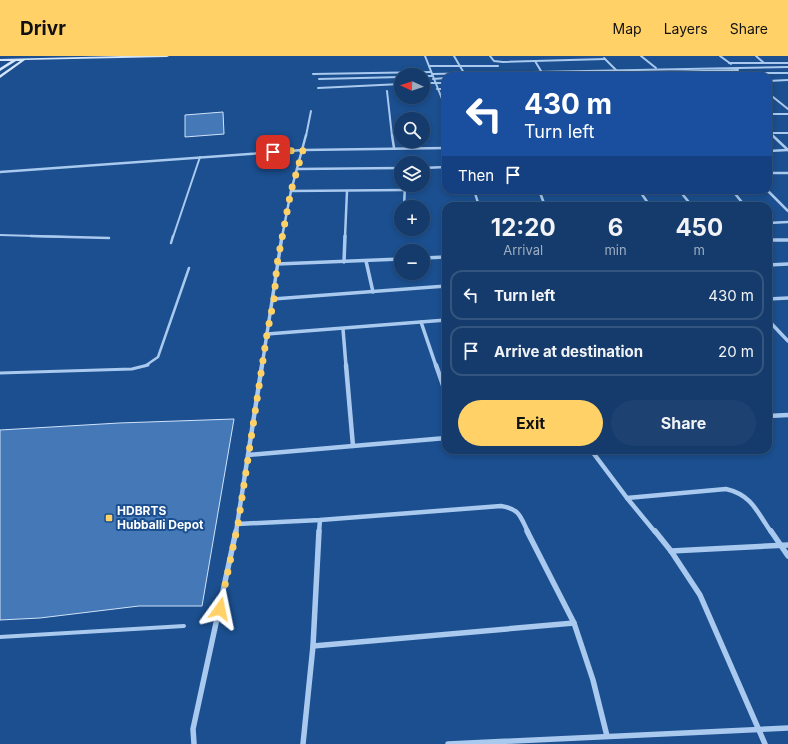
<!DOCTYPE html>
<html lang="en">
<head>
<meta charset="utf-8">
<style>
	body { margin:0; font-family:Inter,sans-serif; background:#1d4271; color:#f1f3f6; height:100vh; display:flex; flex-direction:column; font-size:15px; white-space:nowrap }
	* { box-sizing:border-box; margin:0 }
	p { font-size:13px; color:#9dadc1 }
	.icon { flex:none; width:22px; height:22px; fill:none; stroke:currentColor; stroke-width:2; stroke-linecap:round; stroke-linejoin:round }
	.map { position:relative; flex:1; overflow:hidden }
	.details { position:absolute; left:442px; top:146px; width:330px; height:252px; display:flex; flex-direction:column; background:#143b6b; border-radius:12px; box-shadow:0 2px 6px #0003,0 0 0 1px #33557e }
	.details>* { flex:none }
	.banner { position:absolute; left:442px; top:16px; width:330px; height:122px; border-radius:12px; box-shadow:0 2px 6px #0003,0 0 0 1px #33557e; background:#1a4fa0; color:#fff; overflow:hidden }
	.needle { width:26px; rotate:274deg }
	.tools { position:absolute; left:394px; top:12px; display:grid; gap:8px }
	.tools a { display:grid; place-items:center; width:36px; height:36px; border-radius:50%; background:#143b6b; box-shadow:0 2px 6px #0003,0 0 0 1px #33557e; font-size:20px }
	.pin { position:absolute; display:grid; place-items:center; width:34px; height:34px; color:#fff; margin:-17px; border-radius:8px; box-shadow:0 2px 6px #0006 }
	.me { position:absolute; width:44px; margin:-22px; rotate:12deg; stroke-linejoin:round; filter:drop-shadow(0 0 3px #0008) }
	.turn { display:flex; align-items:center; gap:14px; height:84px; padding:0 16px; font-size:18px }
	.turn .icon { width:52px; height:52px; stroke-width:2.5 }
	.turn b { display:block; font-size:28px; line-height:34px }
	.then { display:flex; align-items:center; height:38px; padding:0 16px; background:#0003; gap:8px; font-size:15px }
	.eta { display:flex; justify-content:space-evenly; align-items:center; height:68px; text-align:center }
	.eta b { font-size:24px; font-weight:700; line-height:28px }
	.cta { display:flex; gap:8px; margin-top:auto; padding:8px 16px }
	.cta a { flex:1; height:46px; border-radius:24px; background:#ffd166; color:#111; font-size:16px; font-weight:700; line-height:46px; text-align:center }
	.cta a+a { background:#1d4271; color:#f1f3f6 }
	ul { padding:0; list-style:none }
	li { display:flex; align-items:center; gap:12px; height:50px; margin:0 8px 6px; padding:0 8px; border:2px solid #33557e; border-radius:12px }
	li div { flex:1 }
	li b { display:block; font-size:15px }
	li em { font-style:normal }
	header { display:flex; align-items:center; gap:24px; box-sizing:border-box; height:56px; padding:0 20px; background:#ffd166; color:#111 }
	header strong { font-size:19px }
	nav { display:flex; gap:22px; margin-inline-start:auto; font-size:14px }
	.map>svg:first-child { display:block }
	.building { fill:#4478b7; stroke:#cfe3fa }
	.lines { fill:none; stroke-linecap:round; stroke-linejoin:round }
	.lane-far3 { stroke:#a9c9ee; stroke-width:2 }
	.lane-far2 { stroke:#a9c9ee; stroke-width:2.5 }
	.lane-far1 { stroke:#a9c9ee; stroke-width:3 }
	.lane { stroke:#a9c9ee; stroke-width:4 }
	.street-far4 { stroke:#a9c9ee; stroke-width:2 }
	.street-far3 { stroke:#a9c9ee; stroke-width:2.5 }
	.street-far2 { stroke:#a9c9ee; stroke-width:3.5 }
	.street-far1 { stroke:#a9c9ee; stroke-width:4.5 }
	.street { stroke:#a9c9ee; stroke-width:5.5 }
	.secondary { fill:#d6e6fa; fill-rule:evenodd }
	.route { stroke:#ffd166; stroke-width:7; stroke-dasharray:0 12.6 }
	.poi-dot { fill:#ffd166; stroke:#1b4f8f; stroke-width:1.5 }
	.labels { text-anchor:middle; stroke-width:4; stroke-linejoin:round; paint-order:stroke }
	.poi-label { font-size:12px; font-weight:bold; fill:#fff; stroke:#1b4f8f; text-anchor:start }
</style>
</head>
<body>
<header>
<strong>Drivr</strong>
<nav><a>Map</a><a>Layers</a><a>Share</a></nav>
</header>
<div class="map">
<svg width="788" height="688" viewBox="0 0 788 688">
	<rect width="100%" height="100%" fill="#1b4f8f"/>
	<!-- building -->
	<g class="building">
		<polygon points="223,56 224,78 185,81 185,59"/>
		<polygon points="234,363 202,550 139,550 40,562 0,564 0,374 119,367"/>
	</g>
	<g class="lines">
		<!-- lane-far3 -->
		<g class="lane-far3">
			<polyline points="0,179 68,181"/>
			<polyline points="173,181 200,101"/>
		</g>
		<!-- lane-far2 -->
		<g class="lane-far2">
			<polyline points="31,180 109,182"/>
			<polyline points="171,187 173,180"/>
			<polyline points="145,310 158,301 189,212"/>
		</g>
		<!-- lane-far1 -->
		<polyline class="lane-far1" points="0,317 132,313 148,309"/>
		<!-- lane -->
		<polyline class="lane" points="0,581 184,570"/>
		<!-- street-far4 -->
		<g class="street-far4">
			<polyline points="425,0 446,53"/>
			<polyline points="454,0 464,17"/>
			<polyline points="490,0 494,5 503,6 605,3"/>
			<polyline points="641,0 656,12"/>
			<polyline points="720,0 731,8"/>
			<polyline points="756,0 764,7"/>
			<polyline points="604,2 622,20"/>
			<polyline points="535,5 541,15"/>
			<polyline points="729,7 788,7"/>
			<polyline points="429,10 498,10"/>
			<polyline points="741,17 788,17"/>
			<polyline points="313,18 431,16"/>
			<polyline points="432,18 788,11"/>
			<polyline points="423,20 432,20"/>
			<polyline points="531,20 738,14"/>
			<polyline points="692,20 744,19"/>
			<polyline points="319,23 401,21"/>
			<polyline points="433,23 446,22"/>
			<polyline points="768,25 788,24"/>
			<polyline points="423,27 446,27"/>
			<polyline points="318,32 401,28"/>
			<polyline points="437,33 446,33"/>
			<polyline points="387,35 392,80"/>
			<polyline points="768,37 788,53"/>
			<polyline points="768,58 788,58"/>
			<polyline points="768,75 773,80"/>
			<polyline points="768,77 788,77"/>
			<polyline points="306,80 311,55"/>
		</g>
		<!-- street-far3 -->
		<g class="street-far3">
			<polyline points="306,79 291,135 405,134"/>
			<polyline points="392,79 394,92"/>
			<polyline points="772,79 788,94"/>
			<polyline points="768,95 788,94"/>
			<polyline points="423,112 446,111"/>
			<polyline points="297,113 401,112"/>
			<polyline points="0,116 303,94 446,92"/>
			<polyline points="768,117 788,117"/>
			<polyline points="474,134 479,150"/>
			<polyline points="539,134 545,150"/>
			<polyline points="639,134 650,150"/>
			<polyline points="679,134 692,150"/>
			<polyline points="732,134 745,150"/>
			<polyline points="767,134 788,155"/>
			<polyline points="404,151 405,129"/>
			<polyline points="768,167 788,166"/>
			<polyline points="282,181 291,135"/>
			<polyline points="345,181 347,135"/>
		</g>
		<!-- street-far2 -->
		<g class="street-far2">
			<polyline points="768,184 788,184"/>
			<polyline points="423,202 446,201"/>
			<polyline points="366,205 373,236"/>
			<polyline points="344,206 345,180"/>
			<polyline points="277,208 401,203"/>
			<polyline points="768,209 788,208"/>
			<polyline points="273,243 446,230"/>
			<polyline points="768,243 788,242"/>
			<polyline points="768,264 788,285"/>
			<polyline points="421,266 436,310"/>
			<polyline points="343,273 346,310"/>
			<polyline points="267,278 446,264"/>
			<polyline points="262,310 282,180"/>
		</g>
		<!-- street-far1 -->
		<g class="street-far1">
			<polyline points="346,309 353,390"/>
			<polyline points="436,309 446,338"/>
			<polyline points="768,360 788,359"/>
			<polyline points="591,394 627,442 655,476"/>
			<polyline points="248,399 446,382"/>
			<path d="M 627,442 L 726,433 C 752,439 757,456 771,476"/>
			<path d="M 238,468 L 320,464 L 501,450 C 520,453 520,460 528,476"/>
			<polyline points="236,476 262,309"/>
			<polyline points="319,476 320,464"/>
		</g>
		<!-- street -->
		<g class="street">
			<polyline points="527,475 574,567 593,624 607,680"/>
			<polyline points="655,475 671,495 700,539 765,688"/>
			<polyline points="771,475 788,500"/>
			<polyline points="671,495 788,489"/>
			<polyline points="313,590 574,567"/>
			<polyline points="194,688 193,673 236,475"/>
			<polyline points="303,688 313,590 319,475"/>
			<polyline points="448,688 788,672"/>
		</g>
		<!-- secondary -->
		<polygon class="secondary" points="122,0 169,0 167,1 25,4 0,22 0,19 20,5 16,5 0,15 0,12 11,5 0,5 0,3"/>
	</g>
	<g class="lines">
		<!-- route -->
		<polyline class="route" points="220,553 238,468 267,278 274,243 277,208 291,135 303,94 273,96"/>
	</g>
	<!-- markers -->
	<rect class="poi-dot" x="105" y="458" width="8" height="8" rx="2"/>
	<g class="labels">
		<!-- poi labels -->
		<g class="poi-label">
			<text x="117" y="459">HDBRTS<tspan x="117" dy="14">Hubballi Depot</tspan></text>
		</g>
	</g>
</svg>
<div class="tools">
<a><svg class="needle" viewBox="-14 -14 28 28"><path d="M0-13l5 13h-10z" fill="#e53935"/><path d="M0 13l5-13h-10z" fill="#9dadc1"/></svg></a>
<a><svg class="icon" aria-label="search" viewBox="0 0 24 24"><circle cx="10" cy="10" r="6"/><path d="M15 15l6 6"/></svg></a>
<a><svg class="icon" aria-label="layers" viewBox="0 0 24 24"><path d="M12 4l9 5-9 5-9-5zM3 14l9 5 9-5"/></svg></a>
<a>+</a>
<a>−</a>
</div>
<div class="pin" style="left:273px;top:96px;background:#d93025"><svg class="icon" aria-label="arrive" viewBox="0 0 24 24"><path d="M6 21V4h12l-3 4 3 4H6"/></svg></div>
<svg class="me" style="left:220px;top:553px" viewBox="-20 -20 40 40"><path d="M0-17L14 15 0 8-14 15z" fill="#ffd166" stroke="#fff" stroke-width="4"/></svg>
<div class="banner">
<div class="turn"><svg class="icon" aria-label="left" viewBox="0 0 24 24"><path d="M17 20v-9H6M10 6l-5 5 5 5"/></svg><div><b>430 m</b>Turn left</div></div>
<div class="then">Then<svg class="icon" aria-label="arrive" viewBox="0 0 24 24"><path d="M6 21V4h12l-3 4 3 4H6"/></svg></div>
</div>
<section class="details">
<div class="eta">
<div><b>12:20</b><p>Arrival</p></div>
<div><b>6</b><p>min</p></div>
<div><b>450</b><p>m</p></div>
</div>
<ul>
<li><svg class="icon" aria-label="left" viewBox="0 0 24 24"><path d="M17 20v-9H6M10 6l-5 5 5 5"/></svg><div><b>Turn left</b></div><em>430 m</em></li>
<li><svg class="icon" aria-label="arrive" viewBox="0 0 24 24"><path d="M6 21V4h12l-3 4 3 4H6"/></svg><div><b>Arrive at destination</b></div><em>20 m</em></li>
</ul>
<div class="cta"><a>Exit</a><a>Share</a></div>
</section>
</div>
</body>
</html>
